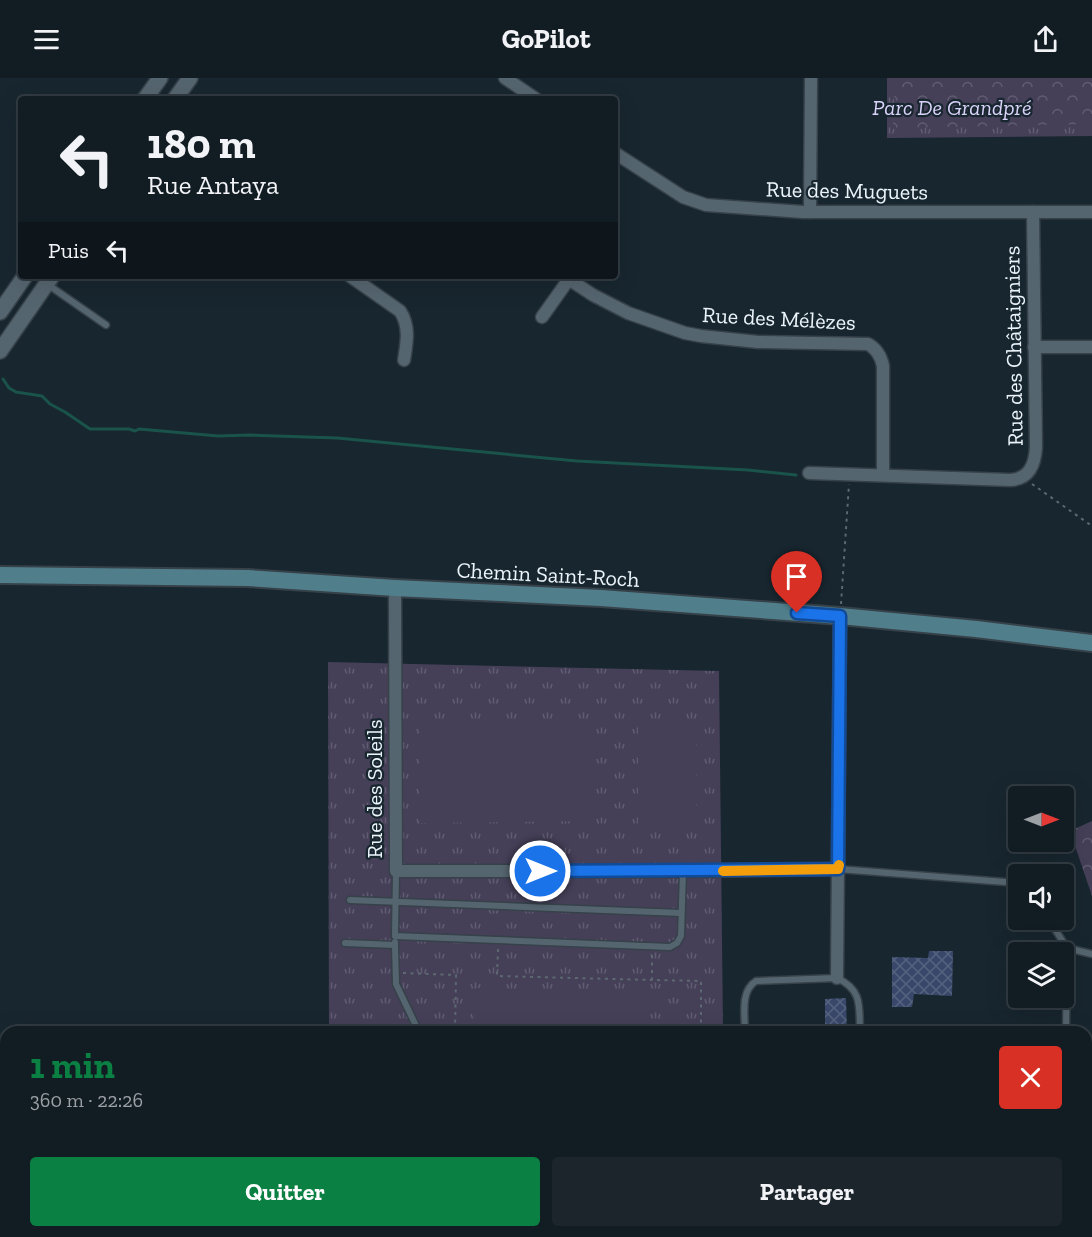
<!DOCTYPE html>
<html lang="fr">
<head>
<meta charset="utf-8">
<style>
	body { margin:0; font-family:"Zilla Slab",serif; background:#1b252b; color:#f1f3f6; height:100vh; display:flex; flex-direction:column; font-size:22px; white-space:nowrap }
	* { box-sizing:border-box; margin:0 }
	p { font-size:20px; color:#9ca1a6 }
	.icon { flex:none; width:33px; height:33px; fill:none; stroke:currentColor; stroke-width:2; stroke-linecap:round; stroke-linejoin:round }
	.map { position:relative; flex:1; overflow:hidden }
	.side { position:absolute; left:0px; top:948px; width:1092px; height:212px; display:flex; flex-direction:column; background:#121c23; border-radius:18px 18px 0 0; box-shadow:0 6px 24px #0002,0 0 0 2px #313a41 }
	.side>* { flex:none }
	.hud { position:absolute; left:18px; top:18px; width:600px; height:183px; border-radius:6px; box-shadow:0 6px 24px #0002,0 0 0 2px #313a41; background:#121c23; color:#f1f3f6; overflow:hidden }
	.needle { width:39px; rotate:90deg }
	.buttons { position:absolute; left:1008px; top:708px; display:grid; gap:12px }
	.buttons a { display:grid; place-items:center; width:66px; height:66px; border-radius:6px; background:#121c23; box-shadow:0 6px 24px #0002,0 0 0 2px #313a41; font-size:30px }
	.pin { position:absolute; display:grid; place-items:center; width:51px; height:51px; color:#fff; margin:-62px -26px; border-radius:50% 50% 50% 0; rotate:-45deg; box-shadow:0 0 6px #0007 }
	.pin .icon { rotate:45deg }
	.me { position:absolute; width:66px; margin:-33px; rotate:90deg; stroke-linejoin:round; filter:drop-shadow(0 0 4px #0008) }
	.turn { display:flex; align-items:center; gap:21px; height:126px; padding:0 30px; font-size:27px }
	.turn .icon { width:78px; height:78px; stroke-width:2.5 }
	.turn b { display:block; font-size:42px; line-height:51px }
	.then { display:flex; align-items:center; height:57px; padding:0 30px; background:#0003; gap:12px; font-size:22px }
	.round { display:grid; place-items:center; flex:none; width:63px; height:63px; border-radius:6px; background:#1b252b }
	.headline { display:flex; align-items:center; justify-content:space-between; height:102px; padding:0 30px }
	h1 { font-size:36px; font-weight:800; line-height:45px; color:#0b8043 }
	.primary-button { display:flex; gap:12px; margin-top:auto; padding:12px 30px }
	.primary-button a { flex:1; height:69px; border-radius:6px; background:#0b8043; color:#fff; font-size:24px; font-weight:800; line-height:69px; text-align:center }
	.primary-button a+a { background:#1b252b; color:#f1f3f6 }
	header { display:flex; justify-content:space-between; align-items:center; height:78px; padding:0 30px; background:#121c23; font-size:27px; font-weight:800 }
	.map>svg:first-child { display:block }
	.grass { fill:url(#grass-tufts) }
	.forest { fill:url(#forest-crowns) }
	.garden { fill:#454058 }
	.water { fill:url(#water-rules) }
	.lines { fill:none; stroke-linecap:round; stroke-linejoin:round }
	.stream { stroke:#1a5349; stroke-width:3 }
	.building { fill:url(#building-cross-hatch) }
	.service-casing { stroke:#364149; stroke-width:9 }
	.minor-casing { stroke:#364149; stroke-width:15 }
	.tertiary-casing { stroke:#364149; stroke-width:18 }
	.secondary-casing { stroke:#364149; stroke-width:20 }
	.path { stroke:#5d6971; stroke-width:2; stroke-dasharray:3 4.5; stroke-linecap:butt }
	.service { stroke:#55656f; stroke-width:6 }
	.minor { stroke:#55656f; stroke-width:12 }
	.tertiary { stroke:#55656f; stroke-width:15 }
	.secondary { stroke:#507f8b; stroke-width:16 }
	.route-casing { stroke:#114b97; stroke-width:15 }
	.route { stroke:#1a73e8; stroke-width:10 }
	.slow { stroke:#f59e0b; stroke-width:10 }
	.labels { text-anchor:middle; stroke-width:4.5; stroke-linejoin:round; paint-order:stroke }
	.park-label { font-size:22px; font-style:italic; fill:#d9d2f9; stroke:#18262f }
	.street-label { font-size:22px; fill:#ebf4fa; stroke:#18262f }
</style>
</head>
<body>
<header><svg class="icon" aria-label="menu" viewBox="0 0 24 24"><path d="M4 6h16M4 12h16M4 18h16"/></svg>GoPilot<svg class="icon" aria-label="share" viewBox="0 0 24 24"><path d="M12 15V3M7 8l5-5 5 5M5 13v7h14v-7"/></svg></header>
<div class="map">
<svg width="1092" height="1159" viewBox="0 0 1092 1159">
	<defs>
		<pattern id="grass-tufts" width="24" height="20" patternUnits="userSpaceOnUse" patternTransform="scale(1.5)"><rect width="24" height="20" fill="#454058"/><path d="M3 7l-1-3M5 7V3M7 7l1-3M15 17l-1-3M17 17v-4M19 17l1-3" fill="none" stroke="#605c71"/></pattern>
		<pattern id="forest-crowns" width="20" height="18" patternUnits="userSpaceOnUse" patternTransform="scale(1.5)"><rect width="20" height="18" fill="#454058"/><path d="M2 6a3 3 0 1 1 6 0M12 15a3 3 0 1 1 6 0" fill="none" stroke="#605c71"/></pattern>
		<pattern id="water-rules" width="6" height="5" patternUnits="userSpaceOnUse" patternTransform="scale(1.5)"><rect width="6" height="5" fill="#1a5349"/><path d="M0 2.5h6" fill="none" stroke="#3b6c64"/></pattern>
		<pattern id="building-cross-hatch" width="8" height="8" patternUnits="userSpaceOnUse" patternTransform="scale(1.5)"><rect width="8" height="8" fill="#39486a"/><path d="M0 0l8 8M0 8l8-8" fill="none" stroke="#566380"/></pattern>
	</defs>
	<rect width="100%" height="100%" fill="#18262f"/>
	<!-- grass -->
	<g class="grass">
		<polygon points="887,0 1092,0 1092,58 887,60"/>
		<polygon points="328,584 719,593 723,954 329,954"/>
		<polygon points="329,1154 870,1154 852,1159 329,1159"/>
	</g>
	<!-- forest -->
	<g class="forest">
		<polygon points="895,0 1092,0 1092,46 893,50"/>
		<polygon points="1092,743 1092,818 1070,753"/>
	</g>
	<!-- garden -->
	<g class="garden">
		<rect x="638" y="645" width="58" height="106"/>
		<polygon points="596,646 596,743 420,745 419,647"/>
		<polygon points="476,910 650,916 649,954 474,954"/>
		<rect x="448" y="1154" width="92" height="5"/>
		<polygon points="556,1154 665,1154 658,1159 556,1159"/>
	</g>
	<!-- water -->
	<polygon class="water" points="1092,1035 1092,1159 900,1159 914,1154 1086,1154 1086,1040"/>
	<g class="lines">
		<!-- stream -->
		<polyline class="stream" points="3,301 9,310 16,314 42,318 50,326 65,334 90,351 129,351 135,353 139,351 218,358 250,357 337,360 577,383 748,392 796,397"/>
	</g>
	<!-- building -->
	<g class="building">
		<polygon points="929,873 953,873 952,918 914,916 912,929 892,929 892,879 928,880"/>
		<polygon points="846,920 847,954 825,954 825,921"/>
	</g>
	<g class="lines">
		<defs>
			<g id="service">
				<polyline points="47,206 106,247"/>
				<polyline points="838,791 1018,805"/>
				<polyline points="396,793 395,858 670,869 677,865 681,858 683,793"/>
				<polyline points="350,822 681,835"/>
				<polyline points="1049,842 1067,870 1066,954"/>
				<polyline points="345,865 395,867 395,864"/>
				<polyline points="395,867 396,906 419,954"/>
				<polyline points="1067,870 1092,876"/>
				<path d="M 745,954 C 745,937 740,913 756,903 L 837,900 C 863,912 859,929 860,954"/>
				<polyline points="1086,970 1092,967"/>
			</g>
			<g id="minor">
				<polyline points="505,0 536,21"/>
				<polyline points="615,75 683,119 706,127 803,134 1092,134"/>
				<polyline points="810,134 811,0"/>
				<path d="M 350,198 L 400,233 C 410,248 407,264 404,282"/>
				<path d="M 564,198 L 593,217 L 628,235 L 685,255 L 701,258 L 758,264 L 868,266 C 877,271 881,278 883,288 L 883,397"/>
				<polyline points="542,239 569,201"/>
				<polyline points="1034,269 1092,269"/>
				<path d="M 809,395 L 1010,402 C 1029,401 1035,387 1036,369 L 1033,134"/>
				<polyline points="395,510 396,793 683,793 838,791"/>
				<polyline points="837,900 840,538"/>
			</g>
			<g id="tertiary">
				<polyline points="145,21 160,0"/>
				<polyline points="175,21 190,0"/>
				<polyline points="0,234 25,198"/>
				<polyline points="0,273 52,198"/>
			</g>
			<polyline id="secondary" points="0,497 248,500 395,510 601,520 840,538 976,551 1092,565"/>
		</defs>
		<!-- service casing -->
		<use href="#service" class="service-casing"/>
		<!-- minor casing -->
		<use href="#minor" class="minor-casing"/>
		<!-- tertiary casing -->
		<use href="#tertiary" class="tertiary-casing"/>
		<!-- secondary casing -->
		<use href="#secondary" class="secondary-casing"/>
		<!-- path -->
		<g class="path">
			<polyline points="1032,406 1092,448"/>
			<polyline points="841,526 849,406"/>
			<polyline points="498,871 497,898 652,902"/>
			<polyline points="652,877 652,902 701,903 701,954"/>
			<polyline points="403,895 456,897 455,954"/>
			<polyline points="370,953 387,954"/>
			<polyline points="703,1154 703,1159"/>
		</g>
		<!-- service -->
		<use href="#service" class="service"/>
		<!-- minor -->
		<use href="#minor" class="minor"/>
		<!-- tertiary -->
		<use href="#tertiary" class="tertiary"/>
		<!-- secondary -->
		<use href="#secondary" class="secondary"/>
	</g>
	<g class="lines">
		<defs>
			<polyline id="route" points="540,793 838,791 840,538 797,535"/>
		</defs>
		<!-- route casing -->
		<use href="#route" class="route-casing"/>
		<!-- route -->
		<use href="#route" class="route"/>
		<!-- slow -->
		<polyline class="slow" points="723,793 838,791 839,787"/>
	</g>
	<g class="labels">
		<!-- park labels -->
		<g class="park-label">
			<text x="952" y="37">Parc De Grandpré</text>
		</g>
		<!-- street labels -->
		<g class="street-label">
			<text transform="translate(847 112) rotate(1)" y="8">Rue des Muguets</text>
			<text transform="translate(779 240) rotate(3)" y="8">Rue des Mélèzes</text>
			<text transform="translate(1013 268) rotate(-91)" y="8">Rue des Châtaigniers</text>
			<text transform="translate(548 496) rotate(3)" y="8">Chemin Saint-Roch</text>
			<text transform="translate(374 711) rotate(-90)" y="8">Rue des Soleils</text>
		</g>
	</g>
</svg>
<div class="buttons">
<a><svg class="needle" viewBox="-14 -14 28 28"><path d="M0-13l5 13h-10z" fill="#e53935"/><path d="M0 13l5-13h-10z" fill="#9ca1a6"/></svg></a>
<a><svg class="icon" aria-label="sound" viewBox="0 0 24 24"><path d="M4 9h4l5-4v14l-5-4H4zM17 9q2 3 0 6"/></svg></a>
<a><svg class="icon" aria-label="layers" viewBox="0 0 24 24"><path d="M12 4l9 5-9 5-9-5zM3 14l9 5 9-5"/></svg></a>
</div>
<div class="pin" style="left:797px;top:535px;background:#d93025"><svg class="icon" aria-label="arrive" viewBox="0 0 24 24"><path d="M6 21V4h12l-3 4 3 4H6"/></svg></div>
<svg class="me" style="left:540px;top:793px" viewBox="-20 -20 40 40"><circle r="17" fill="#1a73e8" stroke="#fff" stroke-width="3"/><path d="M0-11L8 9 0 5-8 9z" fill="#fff"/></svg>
<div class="hud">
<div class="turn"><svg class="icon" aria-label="left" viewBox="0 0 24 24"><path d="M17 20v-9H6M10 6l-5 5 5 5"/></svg><div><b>180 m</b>Rue Antaya</div></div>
<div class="then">Puis<svg class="icon" aria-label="left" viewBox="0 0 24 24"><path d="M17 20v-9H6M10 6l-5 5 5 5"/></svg></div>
</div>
<section class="side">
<div class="headline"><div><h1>1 min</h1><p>360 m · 22:26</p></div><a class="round" style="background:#d93025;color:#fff"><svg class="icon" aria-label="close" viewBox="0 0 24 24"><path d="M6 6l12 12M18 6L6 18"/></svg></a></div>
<div class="primary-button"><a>Quitter</a><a>Partager</a></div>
</section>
</div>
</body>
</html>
